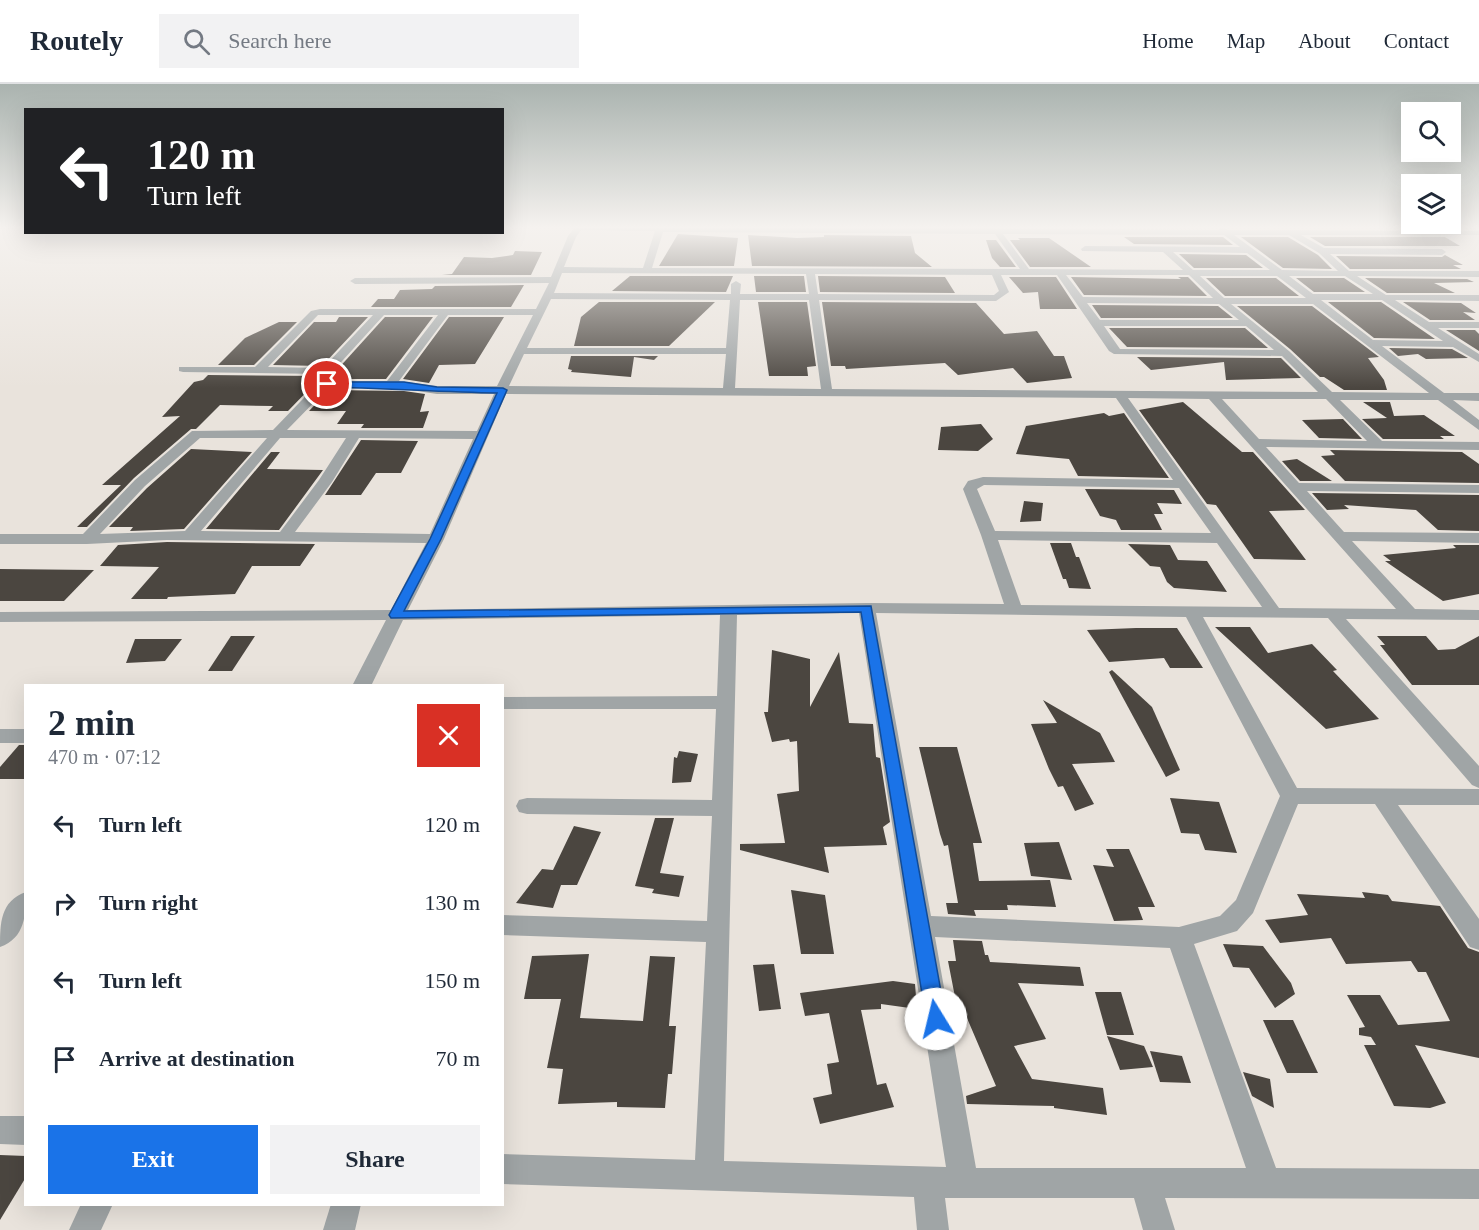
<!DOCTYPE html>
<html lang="en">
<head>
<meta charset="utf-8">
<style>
	body { margin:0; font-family:"Times New Roman",serif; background:#f2f2f3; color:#1f2937; height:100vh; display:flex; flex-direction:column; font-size:22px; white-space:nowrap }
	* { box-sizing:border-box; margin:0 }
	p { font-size:20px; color:#747a83 }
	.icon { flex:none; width:33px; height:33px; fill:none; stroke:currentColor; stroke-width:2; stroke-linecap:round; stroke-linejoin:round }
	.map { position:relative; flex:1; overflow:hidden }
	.side { position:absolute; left:24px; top:600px; width:480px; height:522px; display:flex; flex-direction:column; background:#fff; border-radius:0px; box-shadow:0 6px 24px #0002 }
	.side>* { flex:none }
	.top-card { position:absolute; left:24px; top:24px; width:480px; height:126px; border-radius:0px; box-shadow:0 6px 24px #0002; background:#202124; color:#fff; overflow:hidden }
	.buttons { position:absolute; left:1401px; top:18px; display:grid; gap:12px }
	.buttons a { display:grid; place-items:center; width:60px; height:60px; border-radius:0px; background:#fff; box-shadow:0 6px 24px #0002; font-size:30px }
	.pin { position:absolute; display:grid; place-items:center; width:51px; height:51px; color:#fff; margin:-26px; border:3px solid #fff; border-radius:50%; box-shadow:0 2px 6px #0007 }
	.me { position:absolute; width:66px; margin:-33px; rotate:351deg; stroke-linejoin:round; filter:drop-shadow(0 0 4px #0008) }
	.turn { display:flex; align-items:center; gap:21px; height:126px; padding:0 24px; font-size:27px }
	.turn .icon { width:78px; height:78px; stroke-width:2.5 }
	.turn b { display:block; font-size:42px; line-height:51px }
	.round { display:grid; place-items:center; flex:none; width:63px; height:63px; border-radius:0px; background:#f2f2f3 }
	.summary { display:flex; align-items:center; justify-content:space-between; height:102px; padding:0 24px }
	h1 { font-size:36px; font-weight:700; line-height:45px }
	.action { display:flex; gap:12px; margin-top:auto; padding:12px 24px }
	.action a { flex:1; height:69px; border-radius:0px; background:#1a73e8; color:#fff; font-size:24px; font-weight:700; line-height:69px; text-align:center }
	.action a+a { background:#f2f2f3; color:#1f2937 }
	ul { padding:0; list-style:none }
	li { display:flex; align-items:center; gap:18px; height:78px; padding:0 24px }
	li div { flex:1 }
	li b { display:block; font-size:22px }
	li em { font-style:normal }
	header { display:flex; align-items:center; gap:36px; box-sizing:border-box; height:84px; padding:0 30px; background:#fff; border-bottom:2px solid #e0e1e3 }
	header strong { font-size:28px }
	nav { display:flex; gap:33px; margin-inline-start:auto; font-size:21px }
	.search { width:420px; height:54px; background:#f2f2f3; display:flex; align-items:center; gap:15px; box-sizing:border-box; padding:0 21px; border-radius:0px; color:#747a83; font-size:22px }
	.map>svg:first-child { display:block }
	.building { fill:#4b4640 }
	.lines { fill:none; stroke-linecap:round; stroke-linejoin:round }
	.minor { fill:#a0a5a6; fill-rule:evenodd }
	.route { fill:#1a73e8; stroke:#114b97; stroke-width:1.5 }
</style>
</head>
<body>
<header>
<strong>Routely</strong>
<div class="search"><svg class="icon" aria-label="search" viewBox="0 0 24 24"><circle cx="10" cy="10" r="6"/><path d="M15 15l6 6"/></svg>Search here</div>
<nav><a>Home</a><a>Map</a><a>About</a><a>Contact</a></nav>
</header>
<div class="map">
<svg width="1479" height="1146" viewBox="0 0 1479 1146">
	<rect width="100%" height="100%" fill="#e9e3dc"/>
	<!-- building -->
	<g class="building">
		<polygon points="678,150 738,154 734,182 659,182"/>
		<polygon points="748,151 797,154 824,153 824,151 911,152 915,169 932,183 752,182"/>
		<polygon points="1124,153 1223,153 1233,161 1134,160"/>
		<polygon points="1241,153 1288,153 1318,171 1332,185 1283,184"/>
		<polygon points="1310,153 1445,153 1460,162 1325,162"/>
		<polygon points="1018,154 1049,154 1091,183 1030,183 1010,156 1020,156"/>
		<polygon points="986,156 996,156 1016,183 1000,183 992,174"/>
		<polygon points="515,167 542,168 531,191 442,191 452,190 464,173 492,174 513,171"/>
		<polygon points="1179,170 1246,171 1263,184 1194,184"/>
		<polygon points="1445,171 1463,181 1453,181 1461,185 1350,185 1336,172 1442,173"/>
		<polygon points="630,192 733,192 726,208 612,207"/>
		<polygon points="754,192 804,192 806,208 756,208"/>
		<polygon points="818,192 945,193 955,209 820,208"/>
		<polygon points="1009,193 1056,193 1077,225 1040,225 1038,208 1023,209"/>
		<polygon points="1071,193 1181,195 1178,193 1188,193 1207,212 1084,211"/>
		<polygon points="1206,194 1276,194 1299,212 1225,212"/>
		<polygon points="1296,194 1344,194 1365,208 1314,208"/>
		<polygon points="1365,194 1467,195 1474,198 1434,199 1455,209 1387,209"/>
		<polygon points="524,201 511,223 371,223 378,215 394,215 400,206 432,205 435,202"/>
		<polygon points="599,218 715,218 669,262 574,262 581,233"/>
		<polygon points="758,218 807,218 816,282 807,283 808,292 769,292"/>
		<polygon points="822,218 976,219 1004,250 1037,247 1054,272 1064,272 1072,294 1027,299 1013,284 958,291 945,279 846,285 845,282 831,282"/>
		<polygon points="1328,218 1381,218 1435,255 1374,254"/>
		<polygon points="1403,218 1461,219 1476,229 1463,228 1475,236 1430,236"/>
		<polygon points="1092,221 1218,222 1233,234 1101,234"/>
		<polygon points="1237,222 1312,222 1379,273 1368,274 1384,296 1387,306 1344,306 1324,293 1320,293 1290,265"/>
		<polygon points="339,233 368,233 322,282 273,281 314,238 336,238"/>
		<polygon points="385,233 433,233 386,295 339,295 336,287"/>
		<polygon points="449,233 504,233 475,280 439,281 429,299 403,295"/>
		<polygon points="279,238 297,238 254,281 218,281 245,254"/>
		<polygon points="1109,244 1245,244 1268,264 1127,263"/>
		<polygon points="1446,246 1475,246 1479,250 1479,267"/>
		<polygon points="1389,264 1452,265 1468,274 1426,275 1418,270 1398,272"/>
		<polygon points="571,272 658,272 654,276 634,273 631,293 571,288 572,286 568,285"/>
		<polygon points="1137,273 1281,274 1301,294 1226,296 1224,278 1151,286"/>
		<polygon points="208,291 322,292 288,327 268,327 273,322 220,321 196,345 191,345 134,394 87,443 77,443 121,401 102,401 180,332 162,333 194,298 203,296"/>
		<polygon points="329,306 404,307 425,310 420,328 429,327 423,344 361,344 364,340 337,340 346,327 309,327"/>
		<polygon points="1183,318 1242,368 1253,368 1305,426 1269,427 1306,476 1254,475 1216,421 1207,420 1139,326"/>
		<polygon points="1363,318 1390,318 1394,332 1424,331 1455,352 1440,352 1444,355 1383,355 1362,335 1387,334"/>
		<polygon points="1104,329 1109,332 1124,329 1169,394 1078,392 1069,375 1016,370 1026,342"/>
		<polygon points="1343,335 1362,355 1319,354 1302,336"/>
		<polygon points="981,340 993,355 978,367 938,366 941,343"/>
		<polygon points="361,356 418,357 401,389 376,389 361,411 325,411"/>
		<polygon points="191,365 252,368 184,445 130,447 133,443 109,443 147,404"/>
		<polygon points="1330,366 1462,368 1479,380 1479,399 1345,397 1321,372 1335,371"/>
		<polygon points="271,368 280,368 267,385 323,386 279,446 206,445"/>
		<polygon points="1297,375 1332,397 1300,397 1282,377"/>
		<polygon points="1085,405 1174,406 1182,420 1157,419 1163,430 1154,430 1162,446 1121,446 1116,436 1100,432"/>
		<polygon points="1312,409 1479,411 1479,447 1438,446 1416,426 1344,421 1349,425 1327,426"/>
		<polygon points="1024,417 1043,419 1041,437 1020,438"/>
		<polygon points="167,458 315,460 300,482 252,482 235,510 168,513 167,515 131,515 159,483 100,482 118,461"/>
		<polygon points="1050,459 1071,459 1076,473 1079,473 1091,505 1069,504 1066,495 1063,495"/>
		<polygon points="1128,460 1170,461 1178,476 1207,477 1227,508 1174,504 1167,498 1160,483 1150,482"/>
		<polygon points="1453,461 1479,461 1479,510 1443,517 1385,477 1391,477 1383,471 1456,464"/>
		<polygon points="0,485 94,486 64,517 0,517"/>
		<polygon points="1215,543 1250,543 1268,569 1312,560 1337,586 1333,587 1379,635 1326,645"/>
		<polygon points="1136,544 1177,544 1203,584 1170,584 1164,574 1109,578 1087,546"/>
		<polygon points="231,552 255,552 232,587 208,587"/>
		<polygon points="1377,552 1426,552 1438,566 1455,565 1479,552 1479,601 1412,601 1380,561 1385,561"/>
		<polygon points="135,555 182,555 165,577 126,579"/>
		<polygon points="772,566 810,575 810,623 839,568 849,639 873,640 876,673 880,674 890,738 883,743 887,761 824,763 829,789 740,766 740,760 785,759 777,710 799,707 797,657 790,658 789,655 772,658 764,628 768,628"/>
		<polygon points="1112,586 1152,623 1180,686 1166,693 1109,588"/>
		<polygon points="1043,616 1100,649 1115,678 1072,680 1094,720 1075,727 1063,702 1058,703 1049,685 1031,640 1057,639"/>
		<polygon points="19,661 26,661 26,695 0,695 0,683"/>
		<polygon points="919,663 957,663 982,759 973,759 979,797 1050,796 1056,823 1007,821 1008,826 974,826 976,832 948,830 946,819 958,819 948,761 944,762 940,750"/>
		<polygon points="679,667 698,670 691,698 672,699 674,673 677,674"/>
		<polygon points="1170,714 1219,718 1237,769 1205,766 1199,750 1181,749"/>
		<polygon points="655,734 674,734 660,789 684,792 679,813 652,809 654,805 635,802"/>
		<polygon points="574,742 601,748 577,801 561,801 553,824 516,819 542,785 553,786"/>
		<polygon points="1059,758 1072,796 1031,792 1024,759"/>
		<polygon points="1106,765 1129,765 1155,823 1138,823 1143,836 1114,837 1093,781 1114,783"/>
		<polygon points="791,806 825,811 834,870 801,870"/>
		<polygon points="1362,808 1388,811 1392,817 1440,822 1468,864 1479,868 1479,974 1415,961 1446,1019 1430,1024 1394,1022 1364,961 1376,961 1371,953 1359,951 1359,944 1365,943 1347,911 1380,911 1398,941 1450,937 1426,888 1418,888 1411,877 1346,880 1331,854 1280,859 1265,836 1308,831 1297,810 1365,814"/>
		<polygon points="953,856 982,857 985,871 988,871 990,878 1080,883 1084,902 1018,899 1046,955 1014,962 1032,995 1103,1004 1107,1031 1054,1024 1054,1022 967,1020 966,1012 996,1002 958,913 955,913 948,877 956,877"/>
		<polygon points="1223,860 1263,862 1291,899 1295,910 1275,924 1249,884 1233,883"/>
		<polygon points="589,870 580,934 643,937 650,872 675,873 669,942 676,942 672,990 668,990 665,1024 617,1023 617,1018 558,1020 563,985 547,984 561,915 524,915 532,872"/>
		<polygon points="774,880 781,925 759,927 753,881"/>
		<polygon points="893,897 915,900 917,925 881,920 881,925 861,926 877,1001 886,999 894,1023 820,1040 813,1014 832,1010 827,980 839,978 829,929 805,932 800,909"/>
		<polygon points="1095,908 1121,908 1134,951 1107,951"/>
		<polygon points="1263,936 1293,936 1318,989 1287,989"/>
		<polygon points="1107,952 1144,962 1153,983 1120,986"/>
		<polygon points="1150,967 1182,972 1191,999 1160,998"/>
		<polygon points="1243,988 1270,995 1274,1024 1252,1012"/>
		<polygon points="0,1071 26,1072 26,1093 0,1136"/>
	</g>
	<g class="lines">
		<!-- minor -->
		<g class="minor">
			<path d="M 575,143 L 1219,146 L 1223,144 L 1228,146 L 1479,147 L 1479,151 L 1301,151 L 1324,164 L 1442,165 L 1446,168 L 1442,171 L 1330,170 L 1349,187 L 1479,187 L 1479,193 L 1357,192 L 1386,211 L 1479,211 L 1479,217 L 1395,216 L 1429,238 L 1479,238 L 1479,244 L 1438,244 L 1479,270 L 1479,278 L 1453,263 L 1382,262 L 1444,309 L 1479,309 L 1479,317 L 1453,316 L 1479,336 L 1479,346 L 1438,316 L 1340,316 L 1382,357 L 1479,358 L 1479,366 L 1266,363 L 1299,399 L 1479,401 L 1479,409 L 1307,407 L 1344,448 L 1479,449 L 1479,459 L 1352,457 L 1415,525 L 1479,526 L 1479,536 L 1346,535 L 1479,682 L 1479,704 L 1472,701 L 1328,534 L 1203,533 L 1297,704 L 1479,705 L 1479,721 L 1398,721 L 1479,835 L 1479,866 L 1470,863 L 1375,720 L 1298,720 L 1253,829 L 1237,847 L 1194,860 L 1276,1084 L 1479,1085 L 1479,1115 L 1165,1114 L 1175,1146 L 1143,1146 L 1134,1114 L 945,1114 L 949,1146 L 917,1146 L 914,1113 L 502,1100 L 502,1070 L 695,1076 L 706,858 L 502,851 L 502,831 L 707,837 L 712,732 L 527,730 L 519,728 L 516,722 L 519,716 L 527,714 L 712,716 L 716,625 L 502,625 L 502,613 L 717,612 L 720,531 L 403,536 L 371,602 L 352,602 L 386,536 L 0,538 L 0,528 L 391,526 L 426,459 L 167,456 L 87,460 L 0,460 L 0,450 L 83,450 L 135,396 L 192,347 L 273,346 L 325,292 L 323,290 L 183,288 L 179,287 L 179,283 L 255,283 L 311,227 L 320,225 L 536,225 L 549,199 L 355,200 L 350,197 L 355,194 L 551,193 L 568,152 ZM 581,146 L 655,147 L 643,184 L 564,183 L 576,153 ZM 663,148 L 995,150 L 1020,185 L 652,184 ZM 1003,150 L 1224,151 L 1240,163 L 1085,162 L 1081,165 L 1082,167 L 1163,168 L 1183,186 L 1029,185 ZM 1234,151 L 1289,151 L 1319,169 L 1338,187 L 1282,186 ZM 1173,168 L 1247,169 L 1270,186 L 1193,186 ZM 562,189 L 806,190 L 809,210 L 740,210 L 741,200 L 736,197 L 731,200 L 731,210 L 554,209 ZM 815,190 L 992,191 L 999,207 L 994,211 L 818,210 ZM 1001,191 L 1057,191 L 1109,267 L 1114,270 L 1282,272 L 1318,308 L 832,305 L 819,216 L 996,217 L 1009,208 ZM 1066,191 L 1189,191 L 1213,214 L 1083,213 ZM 1200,192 L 1277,192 L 1306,214 L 1224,214 ZM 1289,192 L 1345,192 L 1373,210 L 1313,210 ZM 551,215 L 730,216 L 726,264 L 527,264 ZM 740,216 L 809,216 L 821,305 L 735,304 ZM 1321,216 L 1382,216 L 1443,257 L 1373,256 ZM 1087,219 L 1219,220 L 1239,236 L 1100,236 ZM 1231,220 L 1313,220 L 1429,309 L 1332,308 L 1289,267 ZM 318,231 L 373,231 L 323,284 L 268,283 ZM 384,231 L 438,231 L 387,297 L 334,297 L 337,293 L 333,287 ZM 448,231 L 533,231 L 497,302 L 437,302 L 399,297 ZM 1104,242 L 1246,242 L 1274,266 L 1120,265 ZM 524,270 L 726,270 L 723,304 L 509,302 ZM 328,304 L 404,305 L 437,310 L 494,310 L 477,347 L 287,346 ZM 506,310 L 1116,314 L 1173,396 L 983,393 L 968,397 L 963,405 L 981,451 L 1004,520 L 867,519 L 408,526 L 444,455 ZM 1128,314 L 1209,315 L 1396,525 L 1279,524 ZM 1222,315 L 1326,315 L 1367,357 L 1259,355 ZM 200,354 L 267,354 L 185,447 L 100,450 L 145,402 ZM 280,354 L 346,354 L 319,396 L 280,448 L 201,447 ZM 359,354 L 473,355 L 430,450 L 295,448 L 332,398 ZM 984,401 L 1179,404 L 1211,449 L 995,447 L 977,405 ZM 998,456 L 1217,459 L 1262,523 L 1021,521 ZM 859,529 L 946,1083 L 724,1077 L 737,531 ZM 876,529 L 1186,533 L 1280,712 L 1236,816 L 1220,832 L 1179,843 L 931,832 ZM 935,853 L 1170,864 L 1246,1084 L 976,1084 Z"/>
			<rect x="0" y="645" width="26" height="14"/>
			<path d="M 26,808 C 26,831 25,854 0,863 C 0,840 0,817 26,808 Z"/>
			<polygon points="0,1032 26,1032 26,1061 0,1060"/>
			<polygon points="81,1120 113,1120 101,1146 69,1146"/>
			<polygon points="331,1120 361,1120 355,1146 323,1146"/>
		</g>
	</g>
	<!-- sky -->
	<linearGradient id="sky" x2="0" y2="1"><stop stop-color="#aab3af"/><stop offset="0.47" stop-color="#f5f2ef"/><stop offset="1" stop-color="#f5f2ef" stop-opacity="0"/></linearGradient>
	<rect width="1479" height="304" fill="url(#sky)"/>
	<!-- route -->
	<path class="route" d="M 323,298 L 404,298 L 437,303 L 503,304 L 507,306 L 441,455 L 404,527 L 871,522 L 946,935 L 943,942 L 936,945 L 929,942 L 926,935 L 861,528 L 391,534 L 389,531 L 430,455 L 497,309 C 440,308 384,304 327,303 L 322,300 Z"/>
</svg>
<div class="buttons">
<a><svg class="icon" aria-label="search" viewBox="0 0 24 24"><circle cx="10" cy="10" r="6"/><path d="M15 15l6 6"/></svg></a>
<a><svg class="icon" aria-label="layers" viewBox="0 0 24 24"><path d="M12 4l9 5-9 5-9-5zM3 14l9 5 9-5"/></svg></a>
</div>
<div class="pin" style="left:327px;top:300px;background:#d93025"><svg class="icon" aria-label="arrive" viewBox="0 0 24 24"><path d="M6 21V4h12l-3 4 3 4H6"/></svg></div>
<svg class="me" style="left:936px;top:935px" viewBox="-20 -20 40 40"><circle r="19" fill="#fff"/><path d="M0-13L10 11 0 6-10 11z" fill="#1a73e8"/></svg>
<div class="top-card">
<div class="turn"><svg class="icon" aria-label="left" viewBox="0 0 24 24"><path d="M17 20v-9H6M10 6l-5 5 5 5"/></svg><div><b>120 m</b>Turn left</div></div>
</div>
<section class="side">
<div class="summary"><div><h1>2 min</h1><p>470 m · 07:12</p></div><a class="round" style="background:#d93025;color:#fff"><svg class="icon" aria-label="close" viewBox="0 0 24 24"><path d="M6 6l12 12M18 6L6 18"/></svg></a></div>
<ul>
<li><svg class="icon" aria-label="left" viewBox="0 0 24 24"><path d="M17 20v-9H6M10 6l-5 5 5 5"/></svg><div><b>Turn left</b></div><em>120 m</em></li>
<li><svg class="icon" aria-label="right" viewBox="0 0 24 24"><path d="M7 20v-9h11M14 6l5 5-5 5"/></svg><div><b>Turn right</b></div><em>130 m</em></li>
<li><svg class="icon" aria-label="left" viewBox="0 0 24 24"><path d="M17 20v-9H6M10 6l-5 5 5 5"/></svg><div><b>Turn left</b></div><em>150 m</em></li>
<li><svg class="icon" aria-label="arrive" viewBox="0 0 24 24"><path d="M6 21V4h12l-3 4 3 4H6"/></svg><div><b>Arrive at destination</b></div><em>70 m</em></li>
</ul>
<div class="action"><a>Exit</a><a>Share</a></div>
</section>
</div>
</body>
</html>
